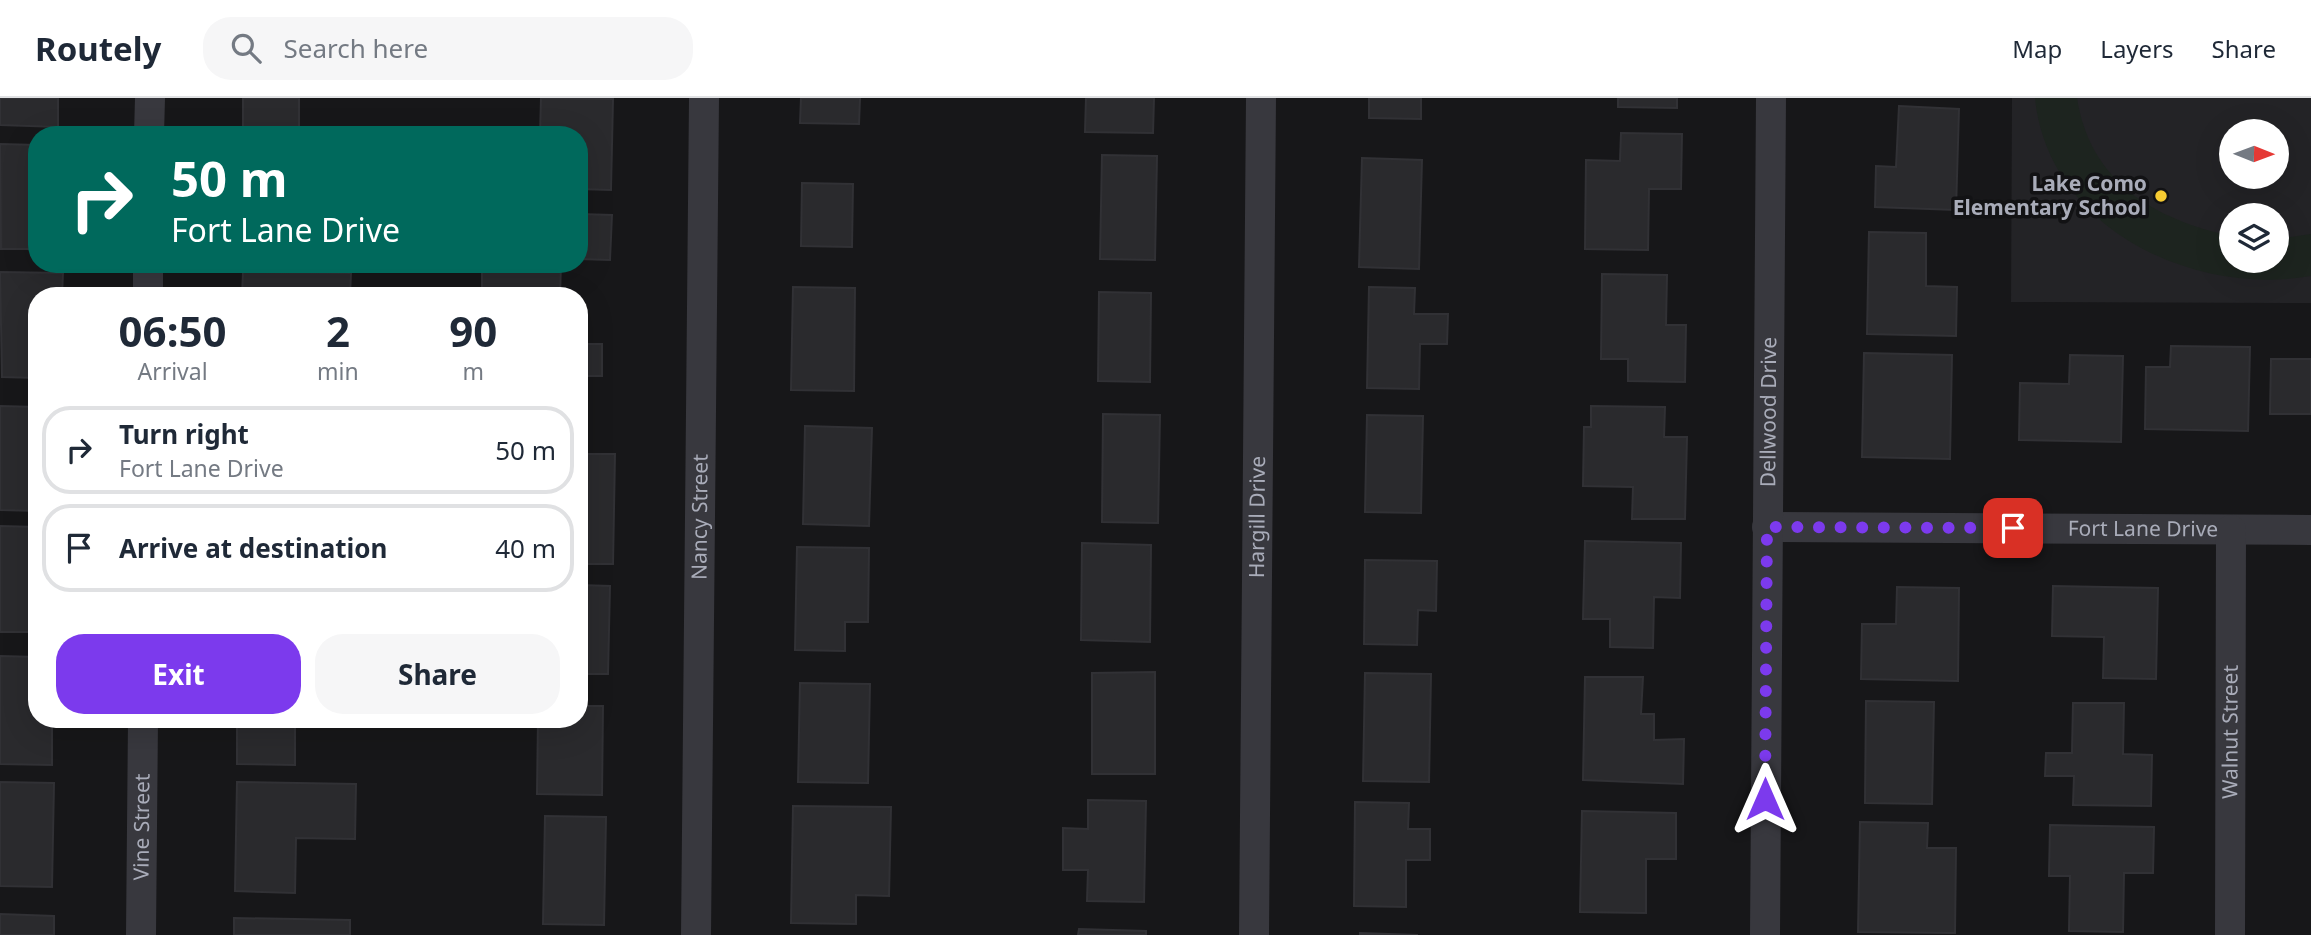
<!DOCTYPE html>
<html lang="en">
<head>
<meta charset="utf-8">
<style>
	body { margin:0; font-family:"Noto Sans",sans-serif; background:#f6f6f7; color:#1f2937; height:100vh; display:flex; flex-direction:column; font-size:26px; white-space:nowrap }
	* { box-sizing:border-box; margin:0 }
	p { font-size:23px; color:#747a83 }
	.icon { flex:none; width:38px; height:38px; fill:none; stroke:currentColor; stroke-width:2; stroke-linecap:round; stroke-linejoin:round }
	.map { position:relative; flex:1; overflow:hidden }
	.details { position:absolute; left:28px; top:189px; width:560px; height:441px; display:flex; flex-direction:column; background:#fff; border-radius:28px; box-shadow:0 7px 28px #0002 }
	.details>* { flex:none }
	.banner { position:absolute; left:28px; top:28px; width:560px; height:147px; border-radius:28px; box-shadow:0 7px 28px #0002; background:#00695c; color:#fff; overflow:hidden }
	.needle { width:46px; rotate:91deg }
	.tools { position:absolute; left:2219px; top:21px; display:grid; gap:14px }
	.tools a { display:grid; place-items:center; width:70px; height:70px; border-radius:50%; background:#fff; box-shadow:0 7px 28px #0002; font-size:35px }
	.pin { position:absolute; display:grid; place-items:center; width:60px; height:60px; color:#fff; margin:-30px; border-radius:14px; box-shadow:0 4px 10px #0006 }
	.me { position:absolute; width:77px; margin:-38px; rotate:0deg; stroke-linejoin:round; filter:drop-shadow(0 0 5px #0008) }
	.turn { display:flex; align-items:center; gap:24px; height:147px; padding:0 28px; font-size:32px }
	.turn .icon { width:91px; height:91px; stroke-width:2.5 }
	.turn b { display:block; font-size:49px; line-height:60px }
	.eta { display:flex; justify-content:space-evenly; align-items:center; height:119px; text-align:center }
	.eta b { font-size:42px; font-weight:700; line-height:49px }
	.button { display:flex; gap:14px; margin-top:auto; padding:14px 28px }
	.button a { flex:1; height:80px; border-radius:28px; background:#7c3aed; color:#fff; font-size:28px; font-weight:700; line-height:80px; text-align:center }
	.button a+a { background:#f6f6f7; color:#1f2937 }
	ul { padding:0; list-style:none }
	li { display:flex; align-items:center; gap:21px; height:88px; margin:0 14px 10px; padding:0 14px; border:4px solid #e0e1e3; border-radius:28px }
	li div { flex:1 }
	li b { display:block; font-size:26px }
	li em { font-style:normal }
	header { display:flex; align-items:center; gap:42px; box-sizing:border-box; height:98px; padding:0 35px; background:#fff; border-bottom:2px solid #e0e1e3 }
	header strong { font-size:33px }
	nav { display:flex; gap:38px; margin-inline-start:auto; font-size:24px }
	.search { width:490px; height:63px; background:#f6f6f7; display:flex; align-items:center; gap:18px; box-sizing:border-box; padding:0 24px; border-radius:28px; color:#747a83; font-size:26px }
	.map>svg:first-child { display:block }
	.built { fill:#232326; fill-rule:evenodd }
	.green { fill:#1d241f }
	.building { fill:#2a2a2d; stroke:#313135; stroke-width:2 }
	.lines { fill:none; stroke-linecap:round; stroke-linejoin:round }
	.minor { stroke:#38383e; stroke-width:30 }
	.route { stroke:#7c3aed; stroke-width:12; stroke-dasharray:0 21.6 }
	.poi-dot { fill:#f6cb32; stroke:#121214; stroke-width:2.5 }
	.labels { text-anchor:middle; stroke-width:7; stroke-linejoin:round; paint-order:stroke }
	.poi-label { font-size:21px; font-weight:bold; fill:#a9acb9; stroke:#121214; text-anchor:end }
	.street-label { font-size:21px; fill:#a9acb9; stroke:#121214 }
</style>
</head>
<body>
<header>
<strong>Routely</strong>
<div class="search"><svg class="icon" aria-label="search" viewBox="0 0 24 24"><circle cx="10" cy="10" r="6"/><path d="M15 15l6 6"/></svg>Search here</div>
<nav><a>Map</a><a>Layers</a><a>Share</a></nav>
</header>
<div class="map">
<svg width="2311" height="837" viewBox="0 0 2311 837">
	<rect width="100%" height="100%" fill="#171719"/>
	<!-- built -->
	<path class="built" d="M 2012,0 L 2311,0 L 2311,205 L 2011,204 ZM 2231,33 L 2277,33 L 2277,79 L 2231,79 ZM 2231,117 L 2277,117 L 2277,163 L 2231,163 Z"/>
	<!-- green -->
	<path class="green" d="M 2035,0 L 2077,0 C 2090,84 2154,121 2231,138 L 2231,163 L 2277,163 L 2277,141 L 2311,136 L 2311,178 C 2193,199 2048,130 2035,0 Z"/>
	<!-- building -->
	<g class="building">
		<polygon points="0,0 58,0 58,29 0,27"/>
		<rect x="243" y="0" width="56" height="37"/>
		<polygon points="541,0 613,1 611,92 579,91 579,37 540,37"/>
		<polygon points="801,0 860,0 859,26 800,25"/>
		<polygon points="1086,0 1154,0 1153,35 1085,34"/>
		<polygon points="1369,0 1421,0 1421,21 1369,20"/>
		<polygon points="1618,0 1677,0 1677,10 1618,9"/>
		<polygon points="1899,8 1959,11 1956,112 1875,109 1876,68 1896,69"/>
		<polygon points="1621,35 1682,36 1681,91 1649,91 1648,152 1585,151 1586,62 1620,63"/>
		<polygon points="0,46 37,47 37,151 1,151"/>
		<polygon points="1102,57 1157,58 1155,162 1100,161"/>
		<polygon points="1362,60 1422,62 1419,171 1359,169"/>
		<polygon points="802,85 853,86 852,149 801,148"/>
		<polygon points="579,116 612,117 610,162 579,161"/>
		<polygon points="1869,134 1926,135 1926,188 1957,189 1956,238 1867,236"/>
		<polygon points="482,166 561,166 560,198 510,198 510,194 482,193"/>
		<polygon points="0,174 63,175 62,198 37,198 37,280 2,279"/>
		<polygon points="243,174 351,175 350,198 242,198"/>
		<polygon points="1602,176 1667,177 1666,227 1686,227 1685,284 1628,283 1628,261 1601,261"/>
		<polygon points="793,189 855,190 854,293 791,292"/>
		<polygon points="1369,189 1415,190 1414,216 1448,216 1447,246 1420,246 1419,291 1367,290"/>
		<polygon points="1099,194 1151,195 1150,284 1098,283"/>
		<rect x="579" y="246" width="23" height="32"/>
		<polygon points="2171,248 2250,249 2248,333 2145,331 2146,269 2170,269"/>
		<polygon points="1864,255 1952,257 1950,361 1862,359"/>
		<polygon points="2070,257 2123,258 2121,344 2019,342 2020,285 2069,286"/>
		<polygon points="2271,261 2311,261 2311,316 2270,316"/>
		<polygon points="0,308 37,309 37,413 0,412"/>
		<polygon points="1591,308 1665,309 1664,339 1687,339 1685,421 1632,421 1633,389 1583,388 1584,329 1591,329"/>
		<polygon points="1103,316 1160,317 1158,425 1102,424"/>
		<polygon points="1367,317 1423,318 1421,415 1365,414"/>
		<polygon points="805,328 872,330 869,428 803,426"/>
		<polygon points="579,356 615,356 613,466 579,466"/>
		<polygon points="0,428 37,429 37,534 0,534"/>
		<polygon points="1585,443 1681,445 1680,500 1654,499 1653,550 1610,549 1610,521 1583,521"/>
		<polygon points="1082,445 1151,447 1150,544 1081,542"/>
		<polygon points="797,449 869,450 868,524 845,524 845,553 795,552"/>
		<polygon points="1365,462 1437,463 1436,513 1418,512 1417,547 1364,546"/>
		<polygon points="579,487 610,488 608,576 579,576"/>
		<polygon points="2053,488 2158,490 2156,581 2103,580 2104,539 2052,538"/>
		<polygon points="1897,489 1959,490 1958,583 1861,581 1862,526 1896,526"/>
		<polygon points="0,558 37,559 37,621 52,621 52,667 0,666"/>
		<polygon points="1155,574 1155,676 1092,676 1092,575"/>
		<polygon points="1365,575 1431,576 1429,684 1363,683"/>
		<polygon points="1585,579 1643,579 1641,616 1654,616 1654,642 1684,641 1683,686 1583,682"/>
		<polygon points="800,585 870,586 868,685 798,684"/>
		<polygon points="1866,603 1934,604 1932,706 1865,705"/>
		<polygon points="2073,605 2124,605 2123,656 2152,657 2151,708 2073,707 2074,678 2045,678 2046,655 2072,655"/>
		<polygon points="579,608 603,608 602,697 537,696 538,621 579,621"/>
		<polygon points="237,621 295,621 295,667 237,666"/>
		<polygon points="0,684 54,685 52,789 0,788"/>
		<polygon points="237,684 356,686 355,741 296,740 295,795 235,793"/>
		<polygon points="1088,702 1146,703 1144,804 1087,803 1088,772 1063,772 1063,730 1088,731"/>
		<polygon points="1355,704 1409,705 1408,731 1430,731 1430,762 1406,762 1406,809 1354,808"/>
		<polygon points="793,708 891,709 889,798 856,797 856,826 791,825"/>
		<polygon points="1582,713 1676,715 1676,761 1646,761 1646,815 1580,814"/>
		<polygon points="545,718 606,719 604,827 543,826"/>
		<polygon points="1860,724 1928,725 1927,750 1956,750 1955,835 1858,834"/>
		<polygon points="2050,727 2154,729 2153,775 2124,775 2123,834 2069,833 2070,778 2049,778"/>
		<polygon points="0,816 54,818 54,837 0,837"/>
		<polygon points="234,820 350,822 350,837 234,837"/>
		<polygon points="1079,831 1146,833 1146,837 1078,837"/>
		<polygon points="1360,835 1418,837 1360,837"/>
	</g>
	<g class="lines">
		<!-- minor -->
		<g class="minor">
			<polyline points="149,37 150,0"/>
			<polyline points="148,198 148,166"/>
			<path id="s1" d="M 1767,429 L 2311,432"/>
			<path id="s2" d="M 141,837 L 143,621"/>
			<path id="s3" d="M 696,837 L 704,0"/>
			<path id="s4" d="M 1254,837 L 1261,0"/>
			<path id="s5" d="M 1765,837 L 1771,0"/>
			<path id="s6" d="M 2230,837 L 2231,432"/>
		</g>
	</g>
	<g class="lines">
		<!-- route -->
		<polyline class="route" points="1765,701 1767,429 2013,430"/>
	</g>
	<!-- markers -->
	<circle class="poi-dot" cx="2161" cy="98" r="7"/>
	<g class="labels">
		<!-- poi labels -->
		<g class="poi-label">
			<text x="2147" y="93">Lake Como<tspan x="2147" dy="24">Elementary School</tspan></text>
		</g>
		<!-- street labels -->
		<g class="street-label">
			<text dy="7" stroke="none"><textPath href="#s5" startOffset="523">Dellwood Drive</textPath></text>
			<text dy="7" stroke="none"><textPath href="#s3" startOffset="418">Nancy Street</textPath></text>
			<text dy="7" stroke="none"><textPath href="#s4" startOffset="418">Hargill Drive</textPath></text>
			<text dy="7" stroke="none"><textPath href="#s1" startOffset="376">Fort Lane Drive</textPath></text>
			<text dy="7" stroke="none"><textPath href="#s6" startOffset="203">Walnut Street</textPath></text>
			<text dy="7" stroke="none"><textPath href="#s2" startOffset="108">Vine Street</textPath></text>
		</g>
	</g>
</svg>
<div class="tools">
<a><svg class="needle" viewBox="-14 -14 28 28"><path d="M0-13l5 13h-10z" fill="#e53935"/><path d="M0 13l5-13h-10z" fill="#747a83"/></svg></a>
<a><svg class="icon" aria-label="layers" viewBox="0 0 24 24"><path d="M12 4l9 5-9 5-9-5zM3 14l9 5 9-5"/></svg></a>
</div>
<div class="pin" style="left:2013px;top:430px;background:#d93025"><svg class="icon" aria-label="arrive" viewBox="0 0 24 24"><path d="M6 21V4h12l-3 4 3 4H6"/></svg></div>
<svg class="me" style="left:1765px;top:701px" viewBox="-20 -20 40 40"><path d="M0-17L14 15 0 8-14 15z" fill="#7c3aed" stroke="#fff" stroke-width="4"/></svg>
<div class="banner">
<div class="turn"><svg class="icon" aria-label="right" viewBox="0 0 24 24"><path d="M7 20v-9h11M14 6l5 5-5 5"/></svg><div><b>50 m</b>Fort Lane Drive</div></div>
</div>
<section class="details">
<div class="eta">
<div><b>06:50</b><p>Arrival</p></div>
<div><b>2</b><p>min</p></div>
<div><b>90</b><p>m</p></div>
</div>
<ul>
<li><svg class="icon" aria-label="right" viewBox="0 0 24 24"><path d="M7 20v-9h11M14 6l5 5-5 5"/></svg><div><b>Turn right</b><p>Fort Lane Drive</p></div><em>50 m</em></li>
<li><svg class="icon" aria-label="arrive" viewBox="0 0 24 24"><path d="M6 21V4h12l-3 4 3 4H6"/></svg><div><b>Arrive at destination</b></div><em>40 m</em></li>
</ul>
<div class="button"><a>Exit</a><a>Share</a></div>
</section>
</div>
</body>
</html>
